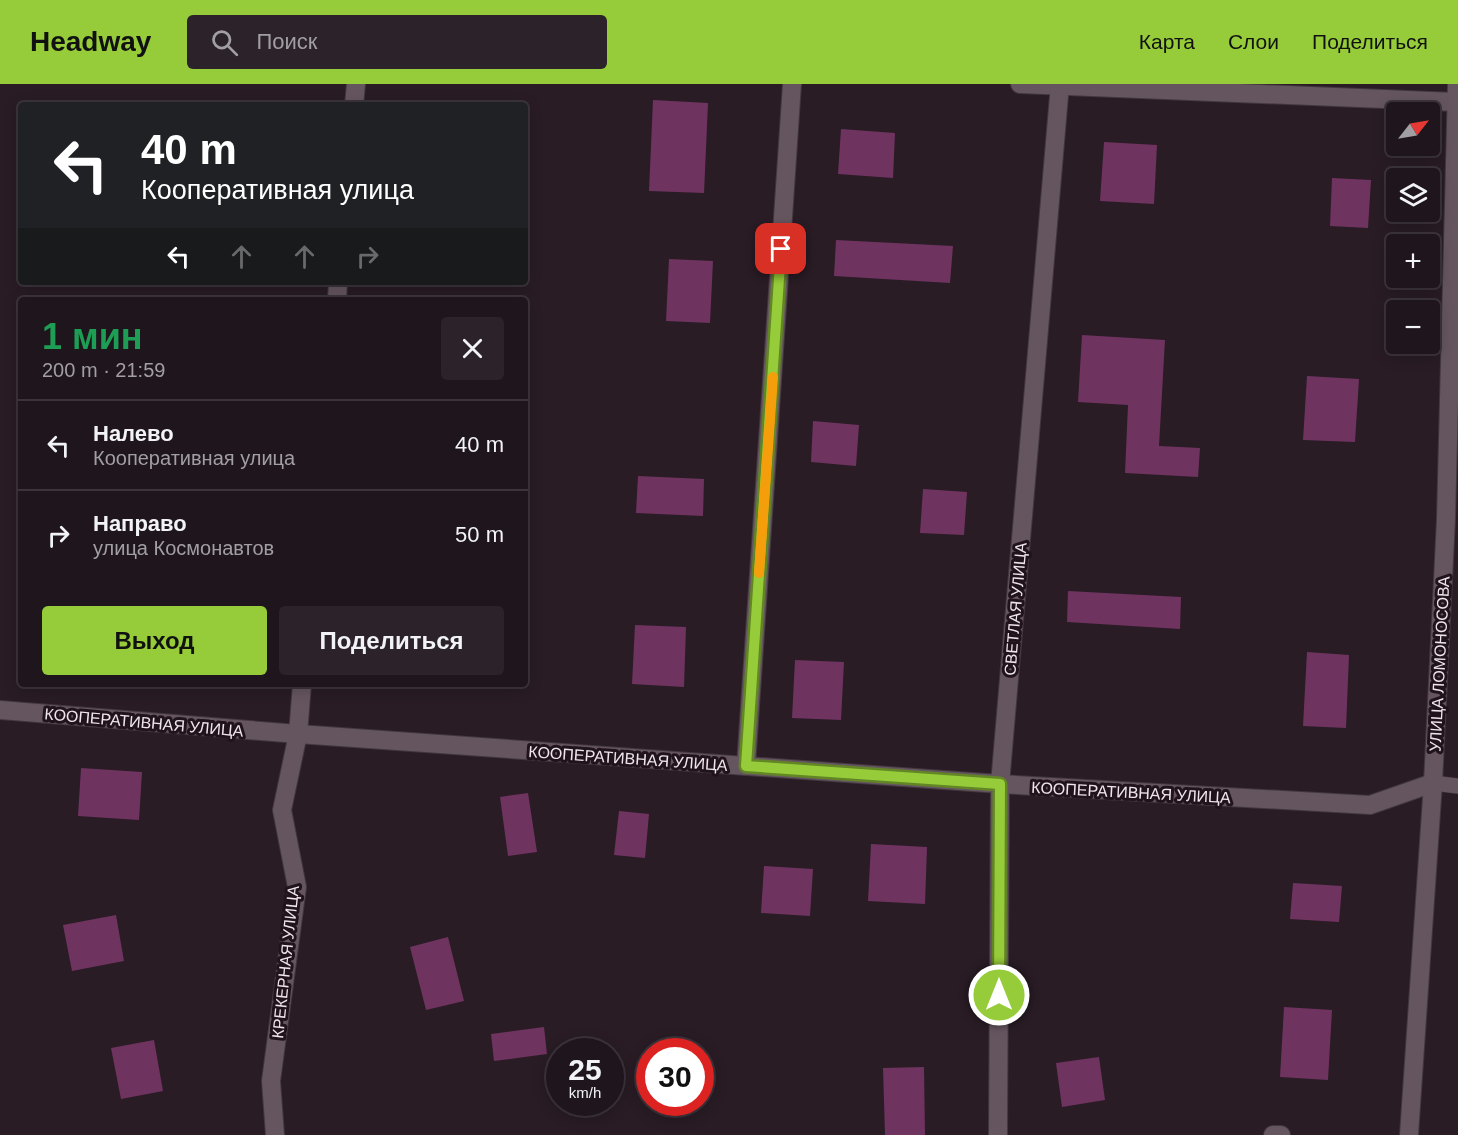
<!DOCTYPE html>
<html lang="ru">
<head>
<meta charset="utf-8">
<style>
	body { margin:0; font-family:Helvetica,sans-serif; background:#2c2229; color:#f1f3f6; height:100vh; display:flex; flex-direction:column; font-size:22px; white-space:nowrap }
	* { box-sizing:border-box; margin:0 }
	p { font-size:20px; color:#a19fa3 }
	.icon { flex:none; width:33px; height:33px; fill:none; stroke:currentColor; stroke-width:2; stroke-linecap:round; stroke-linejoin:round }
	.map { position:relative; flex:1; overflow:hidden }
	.panel { position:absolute; left:18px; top:213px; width:510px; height:390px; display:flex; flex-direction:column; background:#1f151c; border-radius:6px; box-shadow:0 3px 15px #0003,0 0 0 2px #3c343b }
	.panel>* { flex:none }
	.top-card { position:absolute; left:18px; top:18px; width:510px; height:183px; border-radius:6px; box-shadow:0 3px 15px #0003,0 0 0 2px #3c343b; background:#202124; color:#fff; overflow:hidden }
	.needle { width:39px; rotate:59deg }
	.fabs { position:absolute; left:1386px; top:18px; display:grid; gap:12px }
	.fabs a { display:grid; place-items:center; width:54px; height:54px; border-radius:6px; background:#1f151c; box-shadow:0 3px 15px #0003,0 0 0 2px #3c343b; font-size:30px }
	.speed { position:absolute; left:546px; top:954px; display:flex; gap:12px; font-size:30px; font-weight:700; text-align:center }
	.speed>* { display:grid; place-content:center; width:78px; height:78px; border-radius:50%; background:#1f151c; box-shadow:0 3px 15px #0003,0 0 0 2px #3c343b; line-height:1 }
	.speed small { font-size:15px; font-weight:400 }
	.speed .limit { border:9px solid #d22; background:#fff; color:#111 }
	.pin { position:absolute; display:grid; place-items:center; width:51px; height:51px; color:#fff; margin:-26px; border-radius:12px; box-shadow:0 3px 9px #0006 }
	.me { position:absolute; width:66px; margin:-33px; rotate:0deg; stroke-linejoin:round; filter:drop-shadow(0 0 4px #0008) }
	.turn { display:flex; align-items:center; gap:21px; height:126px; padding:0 24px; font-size:27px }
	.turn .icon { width:78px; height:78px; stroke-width:2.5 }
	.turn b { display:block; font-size:42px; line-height:51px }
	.lanes { display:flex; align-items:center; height:57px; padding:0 24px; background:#0003; justify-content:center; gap:30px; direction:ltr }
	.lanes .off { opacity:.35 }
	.round { display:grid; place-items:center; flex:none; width:63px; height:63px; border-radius:6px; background:#2c2229 }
	.headline { display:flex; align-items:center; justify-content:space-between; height:102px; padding:0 24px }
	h1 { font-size:36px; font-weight:700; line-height:45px; color:#1e9e55 }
	.primary-button { display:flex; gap:12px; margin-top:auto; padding:12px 24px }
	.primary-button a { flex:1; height:69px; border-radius:6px; background:#96cc39; color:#111; font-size:24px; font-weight:700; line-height:69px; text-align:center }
	.primary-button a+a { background:#2c2229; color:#f1f3f6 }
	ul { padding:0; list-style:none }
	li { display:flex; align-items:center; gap:18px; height:90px; padding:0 24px; border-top:2px solid #3c343b }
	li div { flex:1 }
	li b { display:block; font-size:22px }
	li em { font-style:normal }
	header { display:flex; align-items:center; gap:36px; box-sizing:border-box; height:84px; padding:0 30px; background:#96cc39; color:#111 }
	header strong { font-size:28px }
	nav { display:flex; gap:33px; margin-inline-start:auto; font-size:21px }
	.search { width:420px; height:54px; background:#2c2229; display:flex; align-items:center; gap:15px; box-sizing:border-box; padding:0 21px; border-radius:6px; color:#a19fa3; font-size:22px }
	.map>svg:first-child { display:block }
	.building { fill:#6f3360 }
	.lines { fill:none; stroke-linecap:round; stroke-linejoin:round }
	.lane-casing { stroke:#42373f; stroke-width:16 }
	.street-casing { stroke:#42373f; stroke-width:20 }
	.lane { stroke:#65555f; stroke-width:15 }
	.street { stroke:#65555f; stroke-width:18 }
	.route-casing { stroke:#628525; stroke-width:15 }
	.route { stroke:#96cc39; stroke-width:10 }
	.slow { stroke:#f59e0b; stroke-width:10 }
	.labels { text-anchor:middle; stroke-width:6; stroke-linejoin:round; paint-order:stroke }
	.street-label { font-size:16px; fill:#eee5eb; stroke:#20131c }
</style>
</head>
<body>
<header>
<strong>Headway</strong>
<div class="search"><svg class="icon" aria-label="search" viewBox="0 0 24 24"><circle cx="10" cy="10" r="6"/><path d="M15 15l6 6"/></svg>Поиск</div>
<nav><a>Карта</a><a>Слои</a><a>Поделиться</a></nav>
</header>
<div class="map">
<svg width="1458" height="1051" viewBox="0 0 1458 1051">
	<rect width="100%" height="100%" fill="#291c25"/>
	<!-- building -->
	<g class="building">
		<polygon points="653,16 708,19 704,109 649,107"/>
		<polygon points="841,45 895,49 893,94 838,90"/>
		<polygon points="1104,58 1157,61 1154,120 1100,117"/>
		<polygon points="1332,94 1371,96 1368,144 1330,142"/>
		<polygon points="836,156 953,162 950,199 834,192"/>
		<polygon points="669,175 713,177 710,239 666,237"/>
		<polygon points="1082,251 1165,256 1159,362 1200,364 1198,393 1125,389 1128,321 1078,318"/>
		<polygon points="1307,292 1359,295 1355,358 1303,356"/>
		<polygon points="813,337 859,341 856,382 811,378"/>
		<polygon points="638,392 704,395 703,432 636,429"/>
		<polygon points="923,405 967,408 964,451 920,449"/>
		<polygon points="1068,507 1181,513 1180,545 1067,538"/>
		<polygon points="635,541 686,543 684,603 632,600"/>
		<polygon points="1307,568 1349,571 1346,644 1303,642"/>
		<polygon points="795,576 844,578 841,636 792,634"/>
		<polygon points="81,684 142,688 139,736 78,732"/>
		<polygon points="528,709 537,768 508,772 500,713"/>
		<polygon points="619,727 649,730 645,774 614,771"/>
		<polygon points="871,760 927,763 925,820 868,817"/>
		<polygon points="764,782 813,785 810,832 761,829"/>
		<polygon points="1293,799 1342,802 1339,838 1290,835"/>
		<polygon points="116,831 124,877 72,887 63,841"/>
		<polygon points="448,853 464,917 426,926 410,863"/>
		<polygon points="1284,923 1332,926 1328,996 1280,993"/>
		<polygon points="544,943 547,970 494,977 491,950"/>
		<polygon points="154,956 163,1007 121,1015 111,964"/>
		<polygon points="1099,973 1105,1016 1062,1023 1056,979"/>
		<polygon points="924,983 925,1051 885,1051 883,984"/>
	</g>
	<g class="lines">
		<defs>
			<polyline id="lane" points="1433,699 1458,702"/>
			<g id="street">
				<polyline points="1020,0 1455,18"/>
				<polyline points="354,21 356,0"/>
				<polyline points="337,216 338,198"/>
				<polyline points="0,626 298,650 1000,700 1370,721 1433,699"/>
				<polyline points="746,682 792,0"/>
				<polyline points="275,1051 271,997 297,803 282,726 298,650 302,600"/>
				<polyline points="998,1051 1000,700 1060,0"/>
				<polyline points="1273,1051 1281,1051"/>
				<polyline points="1409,1051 1433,699 1446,435 1457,0"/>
			</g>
		</defs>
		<!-- lane casing -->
		<use href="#lane" class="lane-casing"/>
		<!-- street casing -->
		<use href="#street" class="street-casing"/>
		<!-- lane -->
		<use href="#lane" class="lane"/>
		<!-- street -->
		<use href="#street" class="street"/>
	</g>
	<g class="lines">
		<defs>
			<polyline id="route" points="781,165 746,682 1000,700 999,911"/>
		</defs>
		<!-- route casing -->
		<use href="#route" class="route-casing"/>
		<!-- route -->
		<use href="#route" class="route"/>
		<!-- slow -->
		<polyline class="slow" points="759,489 773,293"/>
	</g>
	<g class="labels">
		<!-- street labels -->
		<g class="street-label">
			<text transform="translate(1015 525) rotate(-85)" y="6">СВЕТЛАЯ УЛИЦА</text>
			<text transform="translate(1439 580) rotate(-87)" y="6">УЛИЦА ЛОМОНОСОВА</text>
			<text transform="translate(144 638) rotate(5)" y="6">КООПЕРАТИВНАЯ УЛИЦА</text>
			<text transform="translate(628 674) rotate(4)" y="6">КООПЕРАТИВНАЯ УЛИЦА</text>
			<text transform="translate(1131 708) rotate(3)" y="6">КООПЕРАТИВНАЯ УЛИЦА</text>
			<text transform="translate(285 878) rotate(-84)" y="6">КРЕКЕРНАЯ УЛИЦА</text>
		</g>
	</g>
</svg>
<div class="fabs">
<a><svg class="needle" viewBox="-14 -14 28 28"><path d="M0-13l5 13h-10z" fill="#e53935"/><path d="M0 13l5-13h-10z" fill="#a19fa3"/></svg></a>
<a><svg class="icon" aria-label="layers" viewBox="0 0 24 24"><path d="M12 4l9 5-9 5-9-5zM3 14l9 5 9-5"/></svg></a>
<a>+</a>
<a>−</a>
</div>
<div class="speed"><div>25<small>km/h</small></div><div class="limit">30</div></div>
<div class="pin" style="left:781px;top:165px;background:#d93025"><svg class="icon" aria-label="arrive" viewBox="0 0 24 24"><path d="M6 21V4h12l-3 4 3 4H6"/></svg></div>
<svg class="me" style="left:999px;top:911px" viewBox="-20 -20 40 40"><circle r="17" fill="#96cc39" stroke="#fff" stroke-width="3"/><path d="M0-11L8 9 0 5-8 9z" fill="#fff"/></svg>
<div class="top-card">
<div class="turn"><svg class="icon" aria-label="left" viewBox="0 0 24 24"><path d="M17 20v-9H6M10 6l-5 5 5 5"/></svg><div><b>40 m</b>Кооперативная улица</div></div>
<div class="lanes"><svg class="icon" aria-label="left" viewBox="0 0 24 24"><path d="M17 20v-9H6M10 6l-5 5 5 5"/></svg><svg class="icon off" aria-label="ahead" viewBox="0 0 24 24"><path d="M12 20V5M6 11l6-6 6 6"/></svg><svg class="icon off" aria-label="ahead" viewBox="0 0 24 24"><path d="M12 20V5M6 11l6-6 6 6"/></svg><svg class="icon off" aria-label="right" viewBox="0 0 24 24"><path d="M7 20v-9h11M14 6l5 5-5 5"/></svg></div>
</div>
<section class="panel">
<div class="headline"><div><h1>1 мин</h1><p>200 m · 21:59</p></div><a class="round"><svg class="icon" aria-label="close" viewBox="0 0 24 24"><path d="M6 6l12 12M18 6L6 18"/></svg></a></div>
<ul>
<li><svg class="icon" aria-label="left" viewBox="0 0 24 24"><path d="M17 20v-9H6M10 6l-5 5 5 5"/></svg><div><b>Налево</b><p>Кооперативная улица</p></div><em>40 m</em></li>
<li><svg class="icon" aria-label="right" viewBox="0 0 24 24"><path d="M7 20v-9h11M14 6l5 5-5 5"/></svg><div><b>Направо</b><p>улица Космонавтов</p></div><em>50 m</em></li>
</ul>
<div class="primary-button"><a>Выход</a><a>Поделиться</a></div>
</section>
</div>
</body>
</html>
